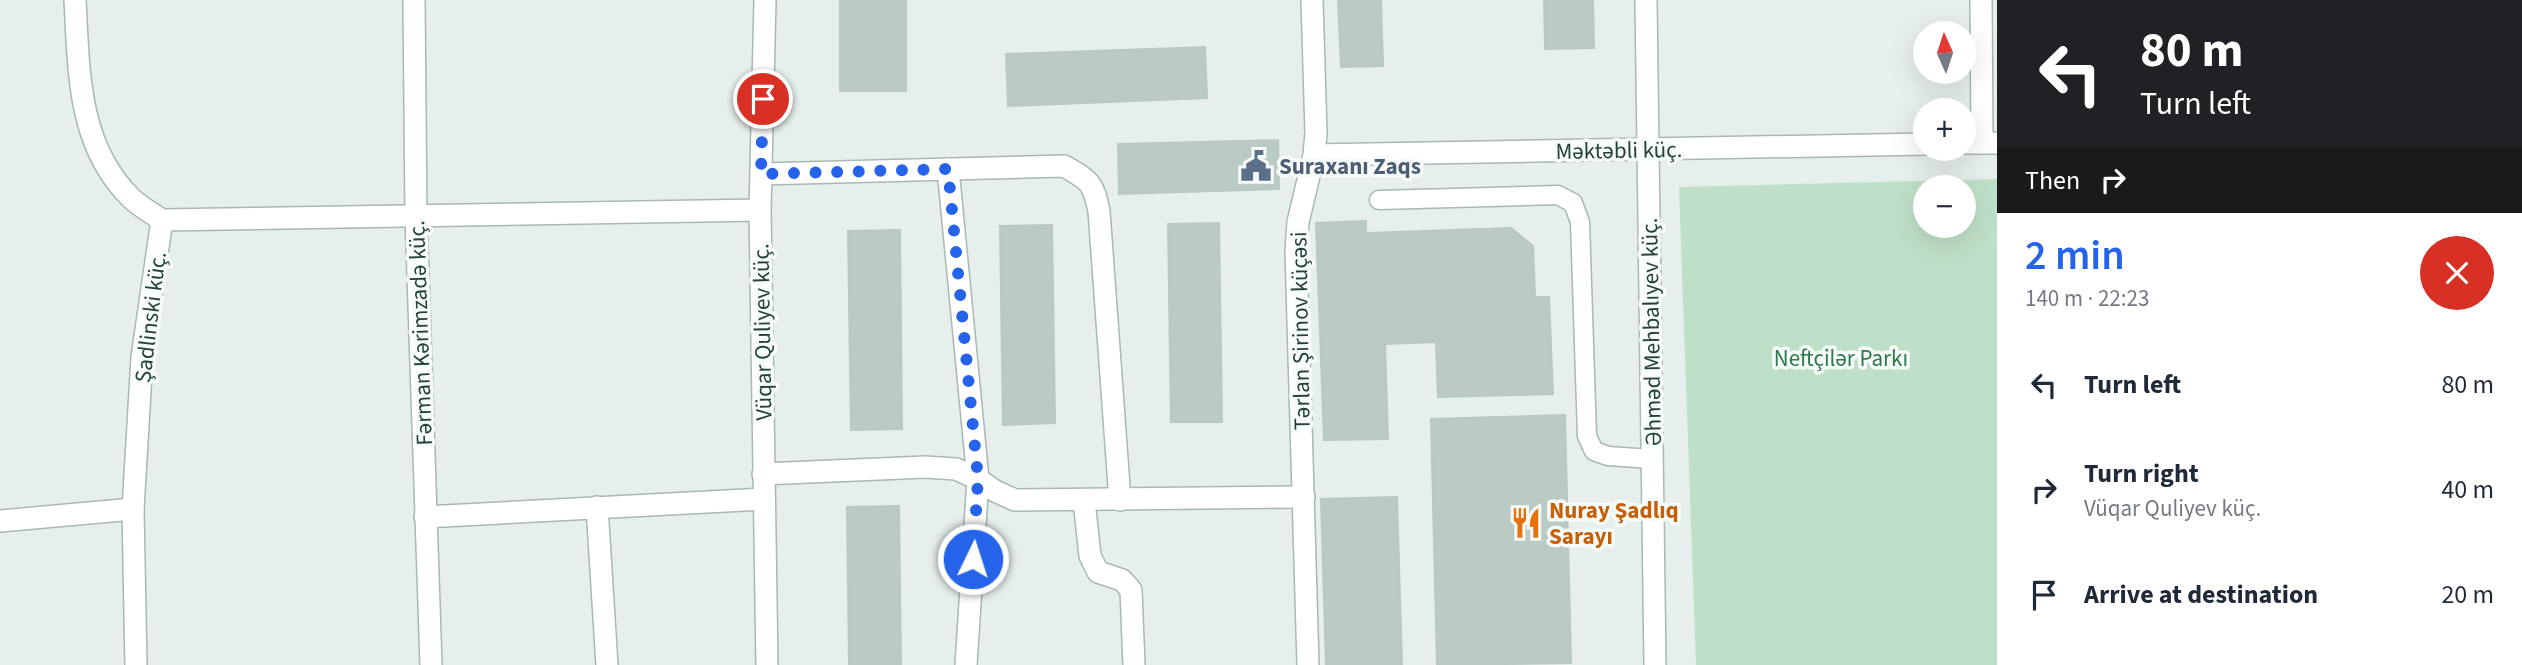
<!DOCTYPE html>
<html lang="en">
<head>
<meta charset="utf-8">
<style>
	body { margin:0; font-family:"Source Sans 3",sans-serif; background:#f2f2f3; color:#1f2937; height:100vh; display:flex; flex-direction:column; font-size:26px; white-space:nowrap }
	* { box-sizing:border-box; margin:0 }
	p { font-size:23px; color:#747a83 }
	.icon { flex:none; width:38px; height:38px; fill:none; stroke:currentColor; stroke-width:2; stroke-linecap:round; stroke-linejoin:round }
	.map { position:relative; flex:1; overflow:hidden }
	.details { display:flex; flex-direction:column; background:#fff; width:525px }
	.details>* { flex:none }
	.hud { background:#202124; color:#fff; overflow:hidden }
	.needle { width:46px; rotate:357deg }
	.fabs { position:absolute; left:1913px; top:21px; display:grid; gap:14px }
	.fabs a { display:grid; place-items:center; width:63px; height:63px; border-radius:50%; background:#fff; box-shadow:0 7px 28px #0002; font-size:35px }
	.pin { position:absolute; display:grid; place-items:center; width:60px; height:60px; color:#fff; margin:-30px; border:4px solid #fff; border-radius:50%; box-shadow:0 2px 7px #0007 }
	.me { position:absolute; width:77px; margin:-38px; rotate:4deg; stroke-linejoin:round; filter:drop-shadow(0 0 5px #0008) }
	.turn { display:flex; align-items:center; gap:24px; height:147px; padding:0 28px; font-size:32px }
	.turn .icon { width:91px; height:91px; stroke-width:2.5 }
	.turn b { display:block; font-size:49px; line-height:60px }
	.then { display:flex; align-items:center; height:66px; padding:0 28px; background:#0003; gap:14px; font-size:26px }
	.round { display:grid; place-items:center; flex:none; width:74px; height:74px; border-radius:37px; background:#f2f2f3 }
	.headline { display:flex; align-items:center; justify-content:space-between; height:119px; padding:0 28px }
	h1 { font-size:42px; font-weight:600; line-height:52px; color:#2563eb }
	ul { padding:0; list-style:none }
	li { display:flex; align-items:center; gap:21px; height:105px; padding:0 28px }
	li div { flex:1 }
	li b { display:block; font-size:26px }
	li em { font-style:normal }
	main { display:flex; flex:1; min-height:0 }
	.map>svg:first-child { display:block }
	.green { fill:#bfe0c8; fill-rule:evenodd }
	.building { fill:#bbcac4; stroke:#b8c9c2; stroke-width:2 }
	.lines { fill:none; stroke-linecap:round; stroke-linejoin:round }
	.service-casing { stroke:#a8b8b2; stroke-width:21 }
	.minor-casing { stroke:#a8b8b2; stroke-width:24 }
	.tertiary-casing { stroke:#a8b8b2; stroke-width:24 }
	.service { stroke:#fff; stroke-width:18 }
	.minor { stroke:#fff; stroke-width:21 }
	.tertiary { stroke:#fff; stroke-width:21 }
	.route { stroke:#2563eb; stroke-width:12; stroke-dasharray:0 21.6 }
	.labels { text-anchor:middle; stroke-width:7; stroke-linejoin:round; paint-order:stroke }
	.street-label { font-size:23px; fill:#24423a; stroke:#f7fbf9 }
	.service-label { font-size:23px; font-weight:bold; fill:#4e5e75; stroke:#f7fbf9; text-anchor:start }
	.park-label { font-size:23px; fill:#2d7a4b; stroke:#f7fbf9 }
	.food-label { font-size:23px; font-weight:bold; fill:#c56008; stroke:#f7fbf9; text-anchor:start }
</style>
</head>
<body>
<main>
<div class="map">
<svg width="1997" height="665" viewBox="0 0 1997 665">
	<rect width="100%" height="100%" fill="#e6efeb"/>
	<!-- green -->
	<path class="green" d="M 1997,179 L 1997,665 L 1696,665 L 1679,187 ZM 1925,187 L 1964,187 L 1964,226 L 1925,226 Z"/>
	<!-- building -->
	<g class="building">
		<rect x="840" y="0" width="66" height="91"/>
		<polygon points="1338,0 1381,0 1383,66 1341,67"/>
		<polygon points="1544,0 1593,0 1594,48 1545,49"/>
		<polygon points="1205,47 1207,98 1008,106 1006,54"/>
		<polygon points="1278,140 1279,189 1119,194 1118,144"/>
		<polygon points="1366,221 1366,233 1511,228 1533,246 1535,297 1549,297 1553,394 1438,397 1436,342 1385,344 1388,439 1324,440 1316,223"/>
		<polygon points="1219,223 1222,422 1171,422 1168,224"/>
		<polygon points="1052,225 1055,423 1003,425 1000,226"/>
		<polygon points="900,230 902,429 851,430 848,231"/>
		<polygon points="1565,415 1571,663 1437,665 1431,419"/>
		<polygon points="1397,497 1402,665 1326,665 1321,499"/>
		<polygon points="899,506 901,665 849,665 847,507"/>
	</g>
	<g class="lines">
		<defs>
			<polyline id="service" points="1379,200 1558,195 1573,203 1580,222 1587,436 1594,451 1608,456 1652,459"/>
			<g id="minor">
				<path d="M 75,0 C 79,70 77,145 131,198 C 140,207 152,213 162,220 L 142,357 L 133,509 L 136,665"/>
				<polyline points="414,0 416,215 431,665"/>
				<polyline points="765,0 760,210 767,665"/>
				<polyline points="1981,0 1982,143"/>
				<polyline points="1964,143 1997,143"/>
				<polyline points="1314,155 1925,144"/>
				<polyline points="948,169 978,479 966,665"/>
				<path d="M 761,174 L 1064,166 C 1090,181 1093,182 1099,211 L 1120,500"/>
				<polyline points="162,220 760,210"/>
				<polyline points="763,474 925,467 956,469 978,479 995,491 1015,500 1304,497"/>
				<polyline points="1084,500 1090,556 1098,572 1122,580 1131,590 1134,665"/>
				<polyline points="597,507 607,665"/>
				<polyline points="425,517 764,499"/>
				<polyline points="0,521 133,509"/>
				<polyline points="1308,665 1296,251 1298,222 1314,155 1316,133 1312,0"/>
			</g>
			<polyline id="tertiary" points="1646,0 1655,665"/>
		</defs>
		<!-- service casing -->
		<use href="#service" class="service-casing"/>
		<!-- minor casing -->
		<use href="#minor" class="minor-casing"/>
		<!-- tertiary casing -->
		<use href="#tertiary" class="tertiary-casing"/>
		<!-- service -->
		<use href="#service" class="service"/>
		<!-- minor -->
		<use href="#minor" class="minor"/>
		<!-- tertiary -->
		<use href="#tertiary" class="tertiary"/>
	</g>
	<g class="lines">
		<!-- route -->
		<polyline class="route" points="763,99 761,174 948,169 978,479 973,559"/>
	</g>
	<!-- icons -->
	<defs>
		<symbol id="civic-bare" viewBox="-9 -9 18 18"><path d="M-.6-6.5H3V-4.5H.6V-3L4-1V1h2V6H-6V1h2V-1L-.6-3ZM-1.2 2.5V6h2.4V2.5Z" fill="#5c6f8a" stroke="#f7fbf9" stroke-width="2.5" paint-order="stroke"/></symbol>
		<symbol id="restaurant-bare" viewBox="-9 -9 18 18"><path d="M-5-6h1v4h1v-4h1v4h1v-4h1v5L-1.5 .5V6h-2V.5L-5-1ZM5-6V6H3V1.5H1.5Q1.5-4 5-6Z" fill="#e8710a" stroke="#f7fbf9" stroke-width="2.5" paint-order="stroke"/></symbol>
	</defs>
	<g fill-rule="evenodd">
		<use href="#civic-bare" x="1234" y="144" width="44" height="44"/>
		<use href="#restaurant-bare" x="1504" y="501" width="44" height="44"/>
	</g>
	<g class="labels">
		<!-- street labels -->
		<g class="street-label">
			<text transform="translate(1619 150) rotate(-1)" y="8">Məktəbli küç.</text>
			<text transform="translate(150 317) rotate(-83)" y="8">Şadlinski küç.</text>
			<text transform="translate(1300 331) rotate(-91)" y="8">Tərlan Şirinov küçəsi</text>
			<text transform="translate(762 332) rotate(-91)" y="8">Vüqar Quliyev küç.</text>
			<text transform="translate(1651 332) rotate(-91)" y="8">Əhməd Mehbalıyev küç.</text>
			<text transform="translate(420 333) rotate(-92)" y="8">Fərman Kərimzadə küç.</text>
		</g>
		<!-- service labels -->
		<g class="service-label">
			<text x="1279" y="174">Suraxanı Zaqs</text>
		</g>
		<!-- park labels -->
		<g class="park-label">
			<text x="1841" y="366">Neftçilər Parkı</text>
		</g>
		<!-- food labels -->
		<g class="food-label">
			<text x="1549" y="518">Nuray Şadlıq<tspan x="1549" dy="26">Sarayı</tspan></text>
		</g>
	</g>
</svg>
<div class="fabs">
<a><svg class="needle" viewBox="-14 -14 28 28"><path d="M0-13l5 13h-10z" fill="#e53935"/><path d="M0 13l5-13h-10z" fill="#747a83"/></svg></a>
<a>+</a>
<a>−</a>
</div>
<div class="pin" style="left:763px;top:99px;background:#d93025"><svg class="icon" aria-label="arrive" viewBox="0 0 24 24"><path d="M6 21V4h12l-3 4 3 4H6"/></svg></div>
<svg class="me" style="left:973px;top:559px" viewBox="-20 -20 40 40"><circle r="17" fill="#2563eb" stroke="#fff" stroke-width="3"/><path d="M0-11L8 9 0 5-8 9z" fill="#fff"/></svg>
</div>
<section class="details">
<div class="hud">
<div class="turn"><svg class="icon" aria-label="left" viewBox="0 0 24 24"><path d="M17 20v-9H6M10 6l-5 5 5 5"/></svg><div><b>80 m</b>Turn left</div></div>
<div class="then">Then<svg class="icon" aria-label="right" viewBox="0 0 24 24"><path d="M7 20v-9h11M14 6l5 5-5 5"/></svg></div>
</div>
<div class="headline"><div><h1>2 min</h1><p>140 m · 22:23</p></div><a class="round" style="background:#d93025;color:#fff"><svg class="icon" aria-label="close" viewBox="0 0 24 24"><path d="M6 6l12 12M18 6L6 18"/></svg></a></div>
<ul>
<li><svg class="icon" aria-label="left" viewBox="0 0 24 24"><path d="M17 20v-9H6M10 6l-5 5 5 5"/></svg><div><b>Turn left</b></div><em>80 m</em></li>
<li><svg class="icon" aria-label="right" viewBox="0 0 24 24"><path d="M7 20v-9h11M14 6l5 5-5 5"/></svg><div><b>Turn right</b><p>Vüqar Quliyev küç.</p></div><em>40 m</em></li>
<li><svg class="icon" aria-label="arrive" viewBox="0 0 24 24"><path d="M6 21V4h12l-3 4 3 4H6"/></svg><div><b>Arrive at destination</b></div><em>20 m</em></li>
</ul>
</section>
</main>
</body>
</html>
